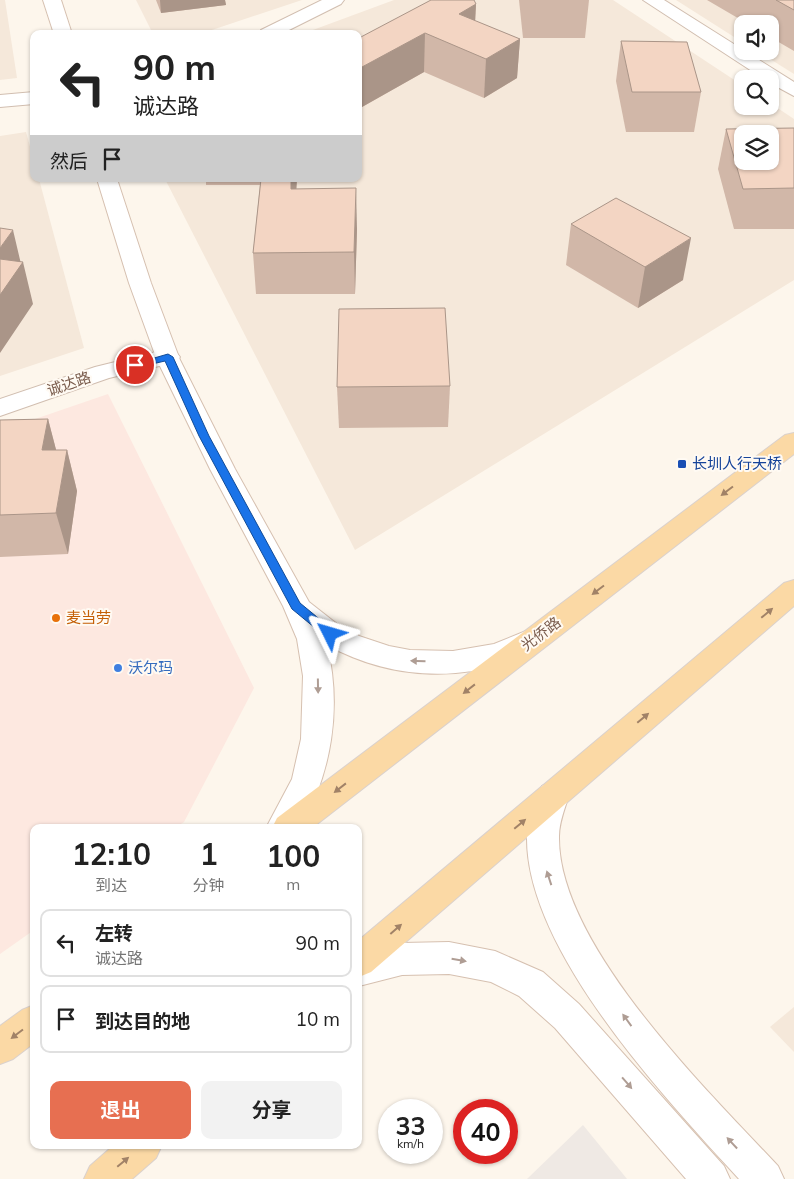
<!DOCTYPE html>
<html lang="zh">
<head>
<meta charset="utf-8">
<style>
	body { margin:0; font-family:Mulish,"Noto Sans SC",sans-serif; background:#f2f2f2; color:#222; height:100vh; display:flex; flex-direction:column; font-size:19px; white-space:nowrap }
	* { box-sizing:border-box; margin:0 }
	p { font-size:16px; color:#767676 }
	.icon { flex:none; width:28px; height:28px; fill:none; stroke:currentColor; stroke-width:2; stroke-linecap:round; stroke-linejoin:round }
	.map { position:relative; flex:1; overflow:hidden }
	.drawer { position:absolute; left:30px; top:824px; width:332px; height:325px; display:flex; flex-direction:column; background:#fff; border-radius:10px; box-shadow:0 1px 4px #0004 }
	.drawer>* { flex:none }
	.hud { position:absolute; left:30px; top:30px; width:332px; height:152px; border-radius:10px; box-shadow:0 1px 4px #0004; background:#fff; color:#222; overflow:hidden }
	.fabs { position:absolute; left:734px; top:15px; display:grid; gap:10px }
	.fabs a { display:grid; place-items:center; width:45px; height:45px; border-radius:10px; background:#fff; box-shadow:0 1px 4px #0004; font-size:25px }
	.speed { position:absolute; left:378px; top:1099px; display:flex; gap:10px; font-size:25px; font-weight:700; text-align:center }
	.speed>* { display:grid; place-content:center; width:65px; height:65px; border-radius:50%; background:#fff; box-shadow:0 1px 4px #0004; line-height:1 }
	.speed small { font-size:12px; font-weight:400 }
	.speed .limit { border:8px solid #d22; background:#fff; color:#111 }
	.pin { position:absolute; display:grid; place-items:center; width:42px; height:42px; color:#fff; margin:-21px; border:2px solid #fff; border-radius:50%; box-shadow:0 1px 5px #0007 }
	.me { position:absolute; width:55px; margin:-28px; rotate:310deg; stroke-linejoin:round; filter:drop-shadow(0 0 4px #0008) }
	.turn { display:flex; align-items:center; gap:18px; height:105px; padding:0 20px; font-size:22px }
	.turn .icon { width:65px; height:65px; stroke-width:2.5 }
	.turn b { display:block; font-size:35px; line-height:42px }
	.then { display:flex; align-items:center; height:48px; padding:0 20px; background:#0003; gap:10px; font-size:19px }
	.eta { display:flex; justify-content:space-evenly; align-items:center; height:85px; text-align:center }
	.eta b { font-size:30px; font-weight:700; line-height:35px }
	.action { display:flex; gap:10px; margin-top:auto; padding:10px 20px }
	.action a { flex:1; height:58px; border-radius:10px; background:#e76f51; color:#fff; font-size:20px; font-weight:700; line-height:58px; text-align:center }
	.action a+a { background:#f2f2f2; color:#222 }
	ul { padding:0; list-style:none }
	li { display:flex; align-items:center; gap:15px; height:68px; margin:0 10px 8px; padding:0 10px; border:2px solid #e0e0e0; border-radius:10px }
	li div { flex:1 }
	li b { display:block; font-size:19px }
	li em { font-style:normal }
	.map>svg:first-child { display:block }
	.residential { fill:#f5e8da; fill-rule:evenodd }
	.commercial { fill:#fde8e0 }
	.industrial { fill:#efe9e4 }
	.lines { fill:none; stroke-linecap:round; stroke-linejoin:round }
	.street-casing { stroke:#d1beb0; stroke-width:2 }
	.secondary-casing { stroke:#d6c0b0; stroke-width:2 }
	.primary-casing { stroke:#dad1cd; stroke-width:2 }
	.street { fill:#fff; fill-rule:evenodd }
	.secondary { fill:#fff; fill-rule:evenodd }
	.primary { fill:#fbd9a5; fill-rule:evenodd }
	.wall { fill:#d1b7a8 }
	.shaded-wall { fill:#aa9588 }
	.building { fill:#f3d5c3; stroke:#aa9588; fill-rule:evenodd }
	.oneway { fill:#a18267 }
	.oneway2 { fill:#af9d94 }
	.route { fill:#1a73e8; stroke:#114b97 }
	.transit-dot { fill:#1a4fb4; stroke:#fffaf3; stroke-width:2 }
	.food-dot { fill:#e8710a; stroke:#fffaf3; stroke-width:2 }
	.shop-dot { fill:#3f7fe0; stroke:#fffaf3; stroke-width:2 }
	.labels { text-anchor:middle; stroke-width:4; stroke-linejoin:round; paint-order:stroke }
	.street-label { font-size:15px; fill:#7a5c4d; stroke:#fffaf3 }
	.transit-label { font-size:15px; fill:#164399; stroke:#fffaf3; text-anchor:start }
	.food-label { font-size:15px; fill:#c56008; stroke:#fffaf3; text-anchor:start }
	.shop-label { font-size:15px; fill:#366cbe; stroke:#fffaf3; text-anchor:start }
</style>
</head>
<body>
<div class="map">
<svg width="794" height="1179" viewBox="0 0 794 1179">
	<rect width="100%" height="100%" fill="#fdf6ec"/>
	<!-- residential -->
	<g class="residential">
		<polygon points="0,0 5,0 17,78 0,80"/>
		<polygon points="136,0 302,0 200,34 153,34"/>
		<path d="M 394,0 L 613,0 L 742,85 L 742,106 L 770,106 L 770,103 L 794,119 L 794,280 L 355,550 L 165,179 L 359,179 L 359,34 L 302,34 ZM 742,134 L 770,134 L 770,161 L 742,161 Z"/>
		<polygon points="676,0 794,0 794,74 757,51 770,51 770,24 742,24 742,42"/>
		<polygon points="26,132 34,161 34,179 39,179 84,348 0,376 0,136"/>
		<polygon points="794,1007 794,1052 770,1027"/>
	</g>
	<!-- commercial -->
	<polygon class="commercial" points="108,394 254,688 184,822 176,827 34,828 34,930 0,954 0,431"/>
	<!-- industrial -->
	<polygon class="industrial" points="583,1125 627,1179 527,1179"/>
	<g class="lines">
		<defs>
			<g id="street">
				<polygon points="322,0 344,0 341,4 281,34 258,34 261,30"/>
				<polygon points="643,0 664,0 794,82 794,96 770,83 770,79 764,79"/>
				<polygon points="34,92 34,104 0,107 0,95"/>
				<polygon points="168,349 176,352 180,357 176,362 109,378 0,416 0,399 95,367"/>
			</g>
			<g id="secondary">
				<polygon points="43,0 61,0 72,34 54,34"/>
				<path d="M 97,179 L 117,179 L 151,283 L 180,360 L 235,469 L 309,602 L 337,624 L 359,636 L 389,646 L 410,650 L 453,651 L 494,644 L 526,631 L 536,634 L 540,642 L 536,650 C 469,684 393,681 327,645 C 342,707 332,773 300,828 L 266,828 L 292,779 L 301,739 L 303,676 L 297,639 L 283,606 L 210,469 L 157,360 L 129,283 Z"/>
				<path d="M 553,782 L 564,786 L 569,795 C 565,808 559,822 559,836 C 557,944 707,1090 778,1166 L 784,1179 L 739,1179 C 666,1099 525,950 527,836 C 527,819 535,801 542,786 Z"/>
				<polygon points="449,942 495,951 543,972 579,1004 724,1166 730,1179 686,1179 555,1028 519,996 491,982 449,974 402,975 359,986 359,954 402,943"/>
			</g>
			<g id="primary">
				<polygon points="794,433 794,454 312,828 272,828 277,818 785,435"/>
				<polygon points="794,580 794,606 371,972 359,977 359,940 784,583"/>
				<polygon points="34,1005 34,1043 13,1059 0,1064 0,1026 22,1010"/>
				<polygon points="114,1145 162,1145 156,1158 132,1179 84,1179 90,1166"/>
			</g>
		</defs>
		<!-- street casing -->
		<use href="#street" class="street-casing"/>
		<!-- secondary casing -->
		<use href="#secondary" class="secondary-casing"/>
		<!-- primary casing -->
		<use href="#primary" class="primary-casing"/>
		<!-- street -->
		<use href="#street" class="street"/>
		<!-- secondary -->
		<use href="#secondary" class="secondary"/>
		<!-- primary -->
		<use href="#primary" class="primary"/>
	</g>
	<!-- wall -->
	<g class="wall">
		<polygon points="156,0 225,0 226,5 161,13"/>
		<polygon points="519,0 589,0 585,38 523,38"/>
		<polygon points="707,0 794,0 794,51 770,37 770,24 748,24"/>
		<polygon points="476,4 475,21 520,39 517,78 484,98 424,72 362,107 359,105 359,38"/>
		<polygon points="621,41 701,92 694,132 626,132 616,81"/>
		<polygon points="794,128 794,229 734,229 718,169 726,129"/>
		<polygon points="206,179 297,179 296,189 357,229 355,294 256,294 253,253 260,185 206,185"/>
		<polygon points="571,224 683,280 638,308 566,265"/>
		<polygon points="450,386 448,427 339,428 337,387"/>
		<polygon points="48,419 56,450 67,450 77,491 68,554 0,557 0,420"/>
	</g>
	<!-- shaded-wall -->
	<g class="shaded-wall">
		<polygon points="160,0 225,0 226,5 161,13"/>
		<polygon points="476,4 474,43 459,14"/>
		<polygon points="425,33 424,72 362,107 362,67"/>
		<polygon points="520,39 517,78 484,98 486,59"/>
		<polygon points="291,179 297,179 294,230 291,189"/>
		<polygon points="356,188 357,229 355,294 354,252"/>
		<polygon points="13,230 21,264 23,262 33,304 0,353 0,248"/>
		<polygon points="691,238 683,280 638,308 645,267"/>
		<polygon points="48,419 59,461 42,450"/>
		<polygon points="67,450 77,491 68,554 56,513"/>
	</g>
	<!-- building -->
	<g class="building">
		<polygon points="431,0 474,0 476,4 459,14 520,39 486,59 425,33 362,67 359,66 359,38"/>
		<polygon points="776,0 794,0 794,10"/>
		<polygon points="621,41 687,42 701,92 632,92"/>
		<path d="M 794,128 L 794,188 L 743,189 L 726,129 ZM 742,134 L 770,134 L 770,161 L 742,161 Z"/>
		<polygon points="261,179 291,179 291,189 356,188 354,252 253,253"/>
		<polygon points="616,198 691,238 645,267 571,224"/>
		<polygon points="0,228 13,230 0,248"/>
		<polygon points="0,259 23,262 0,295"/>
		<polygon points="445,308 450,386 337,387 339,309"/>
		<polygon points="48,419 42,450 67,450 56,513 0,515 0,420"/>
	</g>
	<!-- one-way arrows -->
	<defs><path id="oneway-solid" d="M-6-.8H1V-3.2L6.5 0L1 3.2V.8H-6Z" transform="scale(1.25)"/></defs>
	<g class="oneway">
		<use href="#oneway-solid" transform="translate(727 491) rotate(143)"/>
		<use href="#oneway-solid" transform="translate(598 590) rotate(143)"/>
		<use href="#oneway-solid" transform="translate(767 613) rotate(-40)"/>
		<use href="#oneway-solid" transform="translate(469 689) rotate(142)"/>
		<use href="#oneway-solid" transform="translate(643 718) rotate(-40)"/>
		<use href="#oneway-solid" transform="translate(340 788) rotate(142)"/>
		<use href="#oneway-solid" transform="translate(520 824) rotate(-40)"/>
		<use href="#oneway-solid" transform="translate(396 929) rotate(-41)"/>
		<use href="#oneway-solid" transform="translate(17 1034) rotate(143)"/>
		<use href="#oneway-solid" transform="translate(123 1162) rotate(-40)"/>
	</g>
	<g class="oneway2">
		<use href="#oneway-solid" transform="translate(418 661) rotate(-179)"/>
		<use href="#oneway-solid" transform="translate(318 686) rotate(89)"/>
		<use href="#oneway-solid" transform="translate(549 878) rotate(-108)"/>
		<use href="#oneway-solid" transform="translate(459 960) rotate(10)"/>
		<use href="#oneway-solid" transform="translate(627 1020) rotate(-126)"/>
		<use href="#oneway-solid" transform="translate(627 1083) rotate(49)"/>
		<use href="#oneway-solid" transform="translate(732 1143) rotate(-133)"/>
	</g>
	<!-- route -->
	<polygon class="route" points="168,354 173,357 209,436 300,603 334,631 334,637 326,637 292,609 199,436 165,361 135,368 130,365"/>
	<!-- markers -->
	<rect class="transit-dot" x="677" y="459" width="10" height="10" rx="2.5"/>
	<circle class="food-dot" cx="56" cy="618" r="5"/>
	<circle class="shop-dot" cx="118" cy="668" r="5"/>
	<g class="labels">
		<!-- street labels -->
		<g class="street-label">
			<text transform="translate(69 384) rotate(-19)" y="5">诚达路</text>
			<text transform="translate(541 634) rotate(-37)" y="5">光侨路</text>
		</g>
		<!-- transit labels -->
		<g class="transit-label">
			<text x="692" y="469">长圳人行天桥</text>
		</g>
		<!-- food labels -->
		<g class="food-label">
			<text x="66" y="623">麦当劳</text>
		</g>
		<!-- shop labels -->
		<g class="shop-label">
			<text x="128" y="673">沃尔玛</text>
		</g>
	</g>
</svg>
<div class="fabs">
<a><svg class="icon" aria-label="sound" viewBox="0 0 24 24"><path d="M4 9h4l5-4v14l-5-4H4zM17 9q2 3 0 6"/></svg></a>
<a><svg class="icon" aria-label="search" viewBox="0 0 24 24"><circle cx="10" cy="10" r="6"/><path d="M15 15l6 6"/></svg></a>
<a><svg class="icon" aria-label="layers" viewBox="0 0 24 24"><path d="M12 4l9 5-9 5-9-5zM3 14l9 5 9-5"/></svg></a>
</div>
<div class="speed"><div>33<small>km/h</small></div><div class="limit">40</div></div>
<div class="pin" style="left:135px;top:365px;background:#d93025"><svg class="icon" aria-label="arrive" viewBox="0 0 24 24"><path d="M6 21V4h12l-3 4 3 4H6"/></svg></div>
<svg class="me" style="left:330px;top:634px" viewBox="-20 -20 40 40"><path d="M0-17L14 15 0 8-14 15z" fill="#1a73e8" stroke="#fff" stroke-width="4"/></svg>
<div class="hud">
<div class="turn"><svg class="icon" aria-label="left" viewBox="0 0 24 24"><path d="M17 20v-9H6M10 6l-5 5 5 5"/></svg><div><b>90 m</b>诚达路</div></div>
<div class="then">然后<svg class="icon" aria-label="arrive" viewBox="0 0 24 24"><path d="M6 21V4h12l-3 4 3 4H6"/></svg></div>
</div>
<section class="drawer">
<div class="eta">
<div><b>12:10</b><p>到达</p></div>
<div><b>1</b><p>分钟</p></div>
<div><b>100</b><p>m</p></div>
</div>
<ul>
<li><svg class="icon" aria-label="left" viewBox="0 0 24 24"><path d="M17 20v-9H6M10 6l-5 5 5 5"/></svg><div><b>左转</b><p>诚达路</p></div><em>90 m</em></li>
<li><svg class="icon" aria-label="arrive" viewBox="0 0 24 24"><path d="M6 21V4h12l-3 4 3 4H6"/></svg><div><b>到达目的地</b></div><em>10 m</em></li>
</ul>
<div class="action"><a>退出</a><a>分享</a></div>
</section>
</div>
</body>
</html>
